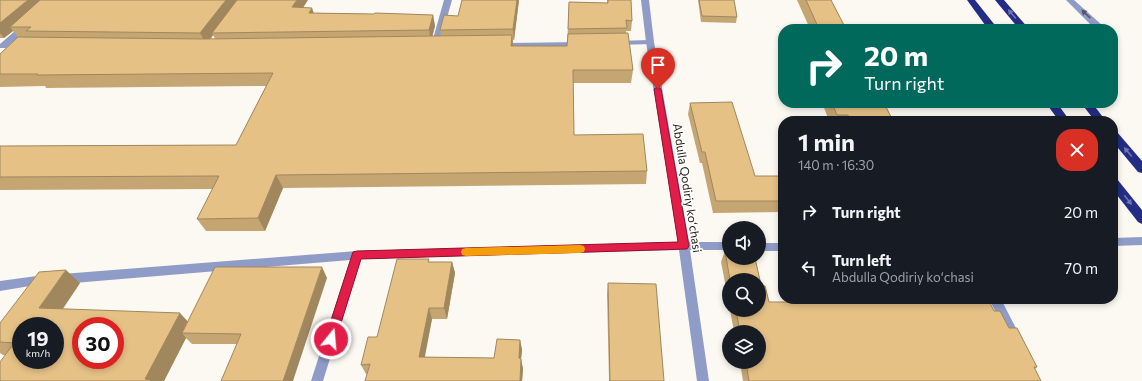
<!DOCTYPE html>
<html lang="en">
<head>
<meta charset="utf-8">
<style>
	body { margin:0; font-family:Commissioner,sans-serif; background:#242831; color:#f1f3f6; height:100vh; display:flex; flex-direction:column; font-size:15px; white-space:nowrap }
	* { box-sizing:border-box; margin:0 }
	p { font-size:13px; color:#9ea1a6 }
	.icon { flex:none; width:22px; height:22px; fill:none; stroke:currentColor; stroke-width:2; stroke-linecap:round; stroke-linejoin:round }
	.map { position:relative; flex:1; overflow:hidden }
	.drawer { position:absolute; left:778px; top:116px; width:340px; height:188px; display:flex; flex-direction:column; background:#171b24; border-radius:16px; box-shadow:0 2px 6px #0003 }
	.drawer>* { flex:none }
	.top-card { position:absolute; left:778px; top:24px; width:340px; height:84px; border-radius:16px; box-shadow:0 2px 6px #0003; background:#00695c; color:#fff; overflow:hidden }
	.buttons { position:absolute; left:722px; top:221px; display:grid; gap:8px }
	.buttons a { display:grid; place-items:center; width:44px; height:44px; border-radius:50%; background:#171b24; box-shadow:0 2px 6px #0003; font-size:20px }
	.speed { position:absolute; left:12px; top:317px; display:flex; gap:8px; font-size:20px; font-weight:700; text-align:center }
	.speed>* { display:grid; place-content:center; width:52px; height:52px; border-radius:50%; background:#171b24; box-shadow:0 2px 6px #0003; line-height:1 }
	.speed small { font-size:10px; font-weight:400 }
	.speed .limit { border:6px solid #d22; background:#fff; color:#111 }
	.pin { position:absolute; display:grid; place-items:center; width:34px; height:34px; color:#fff; margin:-41px -17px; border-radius:50% 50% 50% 0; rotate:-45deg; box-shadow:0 0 4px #0007 }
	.pin .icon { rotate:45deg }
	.me { position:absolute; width:44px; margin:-22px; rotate:17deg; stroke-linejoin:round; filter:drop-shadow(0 0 3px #0008) }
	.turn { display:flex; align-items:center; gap:14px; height:84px; padding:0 20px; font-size:18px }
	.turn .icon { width:52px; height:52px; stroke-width:2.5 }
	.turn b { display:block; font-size:28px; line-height:34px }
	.round { display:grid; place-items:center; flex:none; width:42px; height:42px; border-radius:16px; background:#242831 }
	.overview { display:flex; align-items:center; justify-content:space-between; height:68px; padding:0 20px }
	h1 { font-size:24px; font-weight:700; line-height:30px }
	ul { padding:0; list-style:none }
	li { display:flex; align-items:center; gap:12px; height:56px; padding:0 20px }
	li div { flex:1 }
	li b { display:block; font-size:15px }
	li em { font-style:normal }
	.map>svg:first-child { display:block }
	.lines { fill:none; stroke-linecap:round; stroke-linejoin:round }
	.lane { fill:#8f9cc7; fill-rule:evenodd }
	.street { fill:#8f9cc7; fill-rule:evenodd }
	.highway { fill:#232d85; fill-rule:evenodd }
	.wall { fill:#c5a673; fill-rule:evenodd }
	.shaded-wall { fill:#a0875e }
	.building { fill:#e5c186; stroke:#a0875e; fill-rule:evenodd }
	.oneway { fill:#7076b0 }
	.oneway2 { fill:#545663 }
	.route { fill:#e11d48; stroke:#92132f }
	.slow { fill:#f59e0b }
	.labels { text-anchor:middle; stroke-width:3.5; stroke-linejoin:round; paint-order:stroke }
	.street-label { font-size:12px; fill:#231c11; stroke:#fff }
</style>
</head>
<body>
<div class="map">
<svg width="1142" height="381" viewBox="0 0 1142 381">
	<rect width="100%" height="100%" fill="#fcf9f3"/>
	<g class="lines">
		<!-- lane -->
		<g class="lane">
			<polygon points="444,0 452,0 439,46 435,48 431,46"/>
			<polygon points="1066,0 1074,0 1103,26 1103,29 1095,29"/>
			<polygon points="650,40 653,40 653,44 616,45 612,43 616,41"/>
			<polygon points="580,42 583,42 583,46 500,47 496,45 500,43"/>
		</g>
		<!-- street -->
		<g class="street">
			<polygon points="641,0 649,0 654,42 689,242 729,242 729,250 690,250 709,381 697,381 679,250 361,259 323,381 311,381 350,260 62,284 58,282 56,279 58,276 62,274 357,251 678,242 646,42"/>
			<polygon points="23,24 26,24 30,26 6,48 0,48 0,44"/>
			<polygon points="1142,237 1142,245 1113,246 1113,238"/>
			<rect x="759" y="243" width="24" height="8"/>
			<polygon points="44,275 48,277 50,280 48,283 0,291 0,281"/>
			<polygon points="989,299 1001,299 1022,340 1020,344 1016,345 1012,344"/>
		</g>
		<!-- highway -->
		<g class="highway">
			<polygon points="967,0 975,0 998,29 988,29"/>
			<polygon points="995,0 1004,0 1029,29 1019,29"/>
			<polygon points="1046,103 1057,103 1070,121 1059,121"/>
			<polygon points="1081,103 1092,103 1106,121 1095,121"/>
			<polygon points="1113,131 1117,132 1142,161 1142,173 1138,172 1113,142"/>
			<polygon points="1113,178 1117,179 1142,210 1142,224 1138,222 1113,190"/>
		</g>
	</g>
	<!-- wall -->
	<g class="wall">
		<path d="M 0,0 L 303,8 L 313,13 L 374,14 L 433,15 L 435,26 L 432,36 L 441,36 L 440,30 L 458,16 L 462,0 L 519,0 L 514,40 L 513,40 L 513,46 L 567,46 L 569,2 L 607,3 L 607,0 L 631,0 L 632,21 L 631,31 L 626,31 L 626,33 L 633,70 L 631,83 L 573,83 L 574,135 L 647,171 L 646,184 L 283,188 L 265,231 L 206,231 L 197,219 L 213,189 L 0,190 L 0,146 L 236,145 L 266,86 L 46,88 L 45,86 L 0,87 L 0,54 L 18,37 L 13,31 L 4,38 L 0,38 ZM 213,35 L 215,39 L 211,39 Z"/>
		<polygon points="698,0 734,0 737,17 736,23 701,22"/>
		<polygon points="797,0 831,0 846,29 810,29"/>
		<polygon points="690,103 755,176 783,176 783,212 713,213 702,163 700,163 688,114"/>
		<polygon points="805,103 884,103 893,121 829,121 823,105 806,105"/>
		<polygon points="725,251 729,251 729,258 755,258 761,285 765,286 769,302 819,302 818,299 988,299 994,311 1000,311 1009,328 1017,328 1037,367 1035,369 1041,381 743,381 740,362 759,362 759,332 734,332 730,310 759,310 759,280 729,280 729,303 721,262"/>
		<polygon points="429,262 452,262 455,273 447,319 432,319 424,357 494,358 520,340 522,350 521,359 523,369 522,381 365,381 367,374 366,374 361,365 377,337"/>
		<polygon points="327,278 237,344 192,344 186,338 164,381 0,381 5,355 3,355 0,353 0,323 80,283 63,309 188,322"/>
		<polygon points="608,283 664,381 609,381 607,294"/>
	</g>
	<!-- shaded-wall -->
	<g class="shaded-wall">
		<polygon points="28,0 49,0 10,27 13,31 4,38 0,33 0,23"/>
		<polygon points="226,0 240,0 212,33 213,35 206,44 200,33"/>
		<polygon points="297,0 308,0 296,19 292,7"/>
		<polygon points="517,0 519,0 514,40 513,29"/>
		<polygon points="312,8 316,19 309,13"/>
		<polygon points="433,15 435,26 431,42 429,30"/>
		<polygon points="512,35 513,47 511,46"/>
		<polygon points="276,175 283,188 265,231 258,218"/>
		<polygon points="452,262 455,273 447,319 444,308"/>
		<polygon points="322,267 327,278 293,381 283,381"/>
		<polygon points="66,270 80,283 54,321 39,308"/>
		<polygon points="429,308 432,319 423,367 419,357"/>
		<polygon points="180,313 192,326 182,333 186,338 164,381 147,381 145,379"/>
		<polygon points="520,340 522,350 520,368 519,358"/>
		<polygon points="521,359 523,369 522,381 520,381"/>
	</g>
	<!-- building -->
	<g class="building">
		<polygon points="0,0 28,0 0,23"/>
		<polygon points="40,0 226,0 200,33 26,31 31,27 10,27"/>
		<polygon points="237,0 297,0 292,7 312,8 309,13 374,14 375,13 433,15 429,30 212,33"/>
		<polygon points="462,0 517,0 513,29 440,30 444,15 458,16"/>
		<polygon points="608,0 631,0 632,21 626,20 627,28 568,29 569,2 608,3"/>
		<polygon points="699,0 734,0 737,17 702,16"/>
		<polygon points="806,0 831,0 846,29 819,29"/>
		<polygon points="628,33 633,70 573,70 574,135 643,134 647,171 276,175 258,218 197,219 219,176 0,177 0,146 236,145 273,73 37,75 38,74 0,74 0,54 18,37 203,39 512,35 511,46 567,46 568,34"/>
		<polygon points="732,102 755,176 783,176 783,201 716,201 705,152 702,152 690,103"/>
		<polygon points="832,103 884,103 893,121 850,121 848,115 837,115"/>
		<polygon points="725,251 729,251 729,258 755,258 761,285 765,286 769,302 828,302 827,299 988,299 994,311 1000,311 1009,328 1017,328 1037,367 1034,367 1041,381 749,381 746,362 759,362 759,332 740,332 736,310 759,310 759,280 730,280"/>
		<polygon points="397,259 429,259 428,262 452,262 444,308 429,308 419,357 494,358 497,339 520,340 519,358 521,359 520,381 365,381 370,364 361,365 368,337 377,337"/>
		<polygon points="215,267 322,267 283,381 221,381 241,334 182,333"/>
		<path d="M 66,270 L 39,308 L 180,313 L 145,379 L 151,380 L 150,381 L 0,381 L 0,362 L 14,343 L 0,342 L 0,323 L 39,272 ZM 21,326 L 55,326 L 55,360 L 21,360 ZM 81,326 L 115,326 L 115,360 L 81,360 Z"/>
		<polygon points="608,283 656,284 664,381 610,381"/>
	</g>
	<!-- one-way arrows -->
	<defs><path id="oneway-solid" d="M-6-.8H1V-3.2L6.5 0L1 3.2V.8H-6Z"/></defs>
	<g class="oneway">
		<use href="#oneway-solid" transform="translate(1012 14) rotate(-130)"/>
		<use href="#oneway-solid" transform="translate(1128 152) rotate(-130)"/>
		<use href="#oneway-solid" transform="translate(1128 200) rotate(52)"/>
	</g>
	<use class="oneway2" href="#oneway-solid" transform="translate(1086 14) rotate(-137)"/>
	<!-- route -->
	<polygon class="route" points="658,87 661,89 689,246 687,249 361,259 336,339 335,342 331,344 327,342 325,339 352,255 353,252 357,251 678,242 654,89"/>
	<!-- slow -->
	<polygon class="slow" points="580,245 584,246 585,249 584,252 580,253 466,256 462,255 461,252 462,249 466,248"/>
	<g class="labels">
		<!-- street labels -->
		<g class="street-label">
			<text transform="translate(687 188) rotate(81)" y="4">Abdulla Qodiriy koʻchasi</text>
		</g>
	</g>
</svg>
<div class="buttons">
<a><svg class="icon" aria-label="sound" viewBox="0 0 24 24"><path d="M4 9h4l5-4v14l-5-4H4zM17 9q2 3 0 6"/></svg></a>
<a><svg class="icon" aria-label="search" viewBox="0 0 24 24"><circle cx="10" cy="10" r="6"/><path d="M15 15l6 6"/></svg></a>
<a><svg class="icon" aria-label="layers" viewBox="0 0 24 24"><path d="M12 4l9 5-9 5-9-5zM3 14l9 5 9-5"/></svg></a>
</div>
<div class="speed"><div>19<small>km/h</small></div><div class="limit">30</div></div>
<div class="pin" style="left:658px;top:89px;background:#d93025"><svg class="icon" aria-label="arrive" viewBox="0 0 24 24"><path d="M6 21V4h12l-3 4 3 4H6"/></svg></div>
<svg class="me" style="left:331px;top:339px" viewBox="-20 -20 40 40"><circle r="17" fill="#e11d48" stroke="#fff" stroke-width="3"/><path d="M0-11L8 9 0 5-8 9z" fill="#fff"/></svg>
<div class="top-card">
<div class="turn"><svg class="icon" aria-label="right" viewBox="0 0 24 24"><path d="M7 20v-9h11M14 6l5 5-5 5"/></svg><div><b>20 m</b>Turn right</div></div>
</div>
<section class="drawer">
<div class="overview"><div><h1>1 min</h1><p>140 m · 16:30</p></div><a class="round" style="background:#d93025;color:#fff"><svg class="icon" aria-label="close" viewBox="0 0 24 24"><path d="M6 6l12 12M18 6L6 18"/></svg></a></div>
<ul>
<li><svg class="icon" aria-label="right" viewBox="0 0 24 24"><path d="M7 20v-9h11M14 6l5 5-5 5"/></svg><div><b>Turn right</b></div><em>20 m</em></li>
<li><svg class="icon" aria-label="left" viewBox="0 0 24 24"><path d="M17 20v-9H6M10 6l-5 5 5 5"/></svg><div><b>Turn left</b><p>Abdulla Qodiriy koʻchasi</p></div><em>70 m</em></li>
</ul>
</section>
</div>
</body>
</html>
